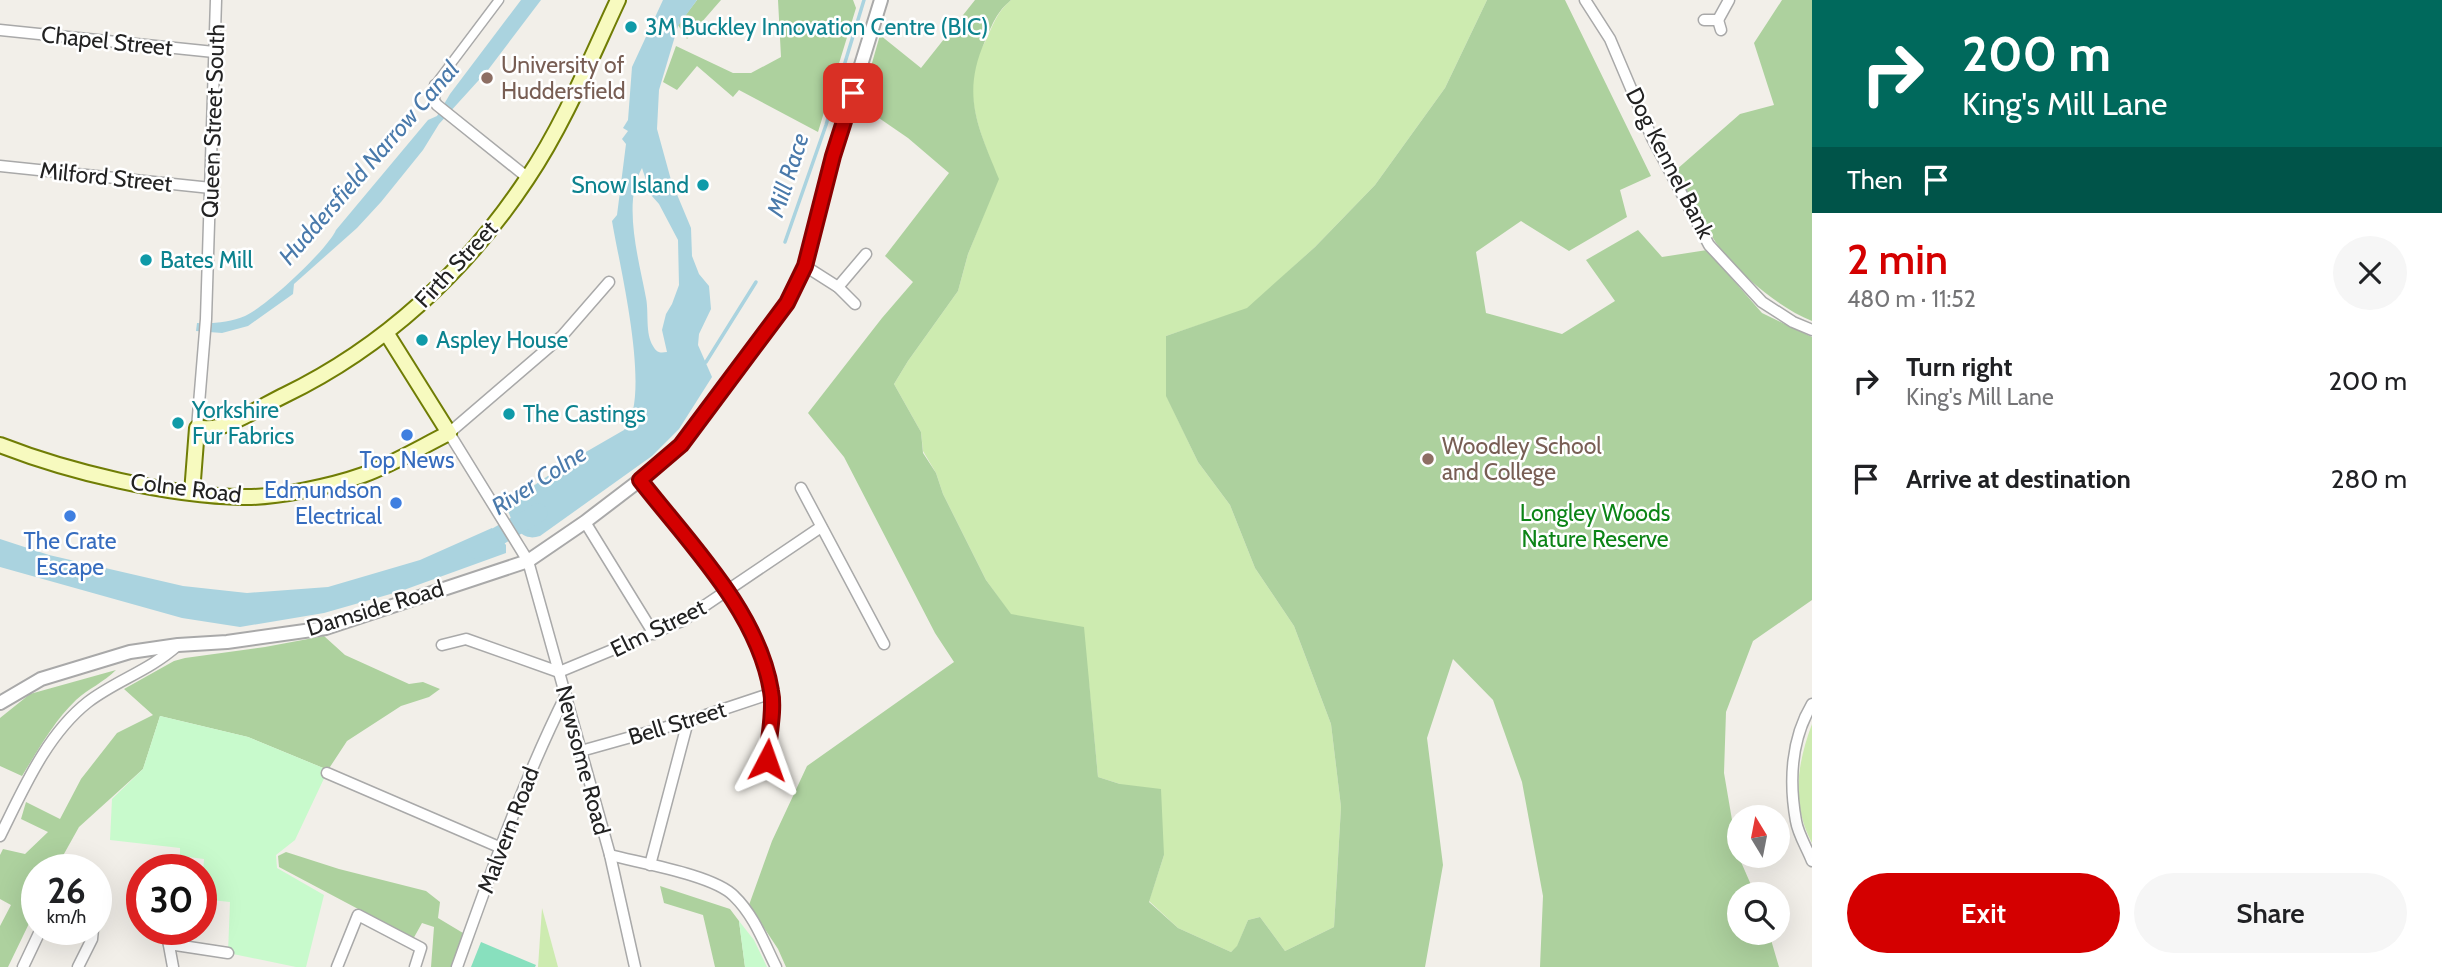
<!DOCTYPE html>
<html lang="en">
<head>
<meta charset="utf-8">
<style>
	body { margin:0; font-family:Cabin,sans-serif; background:#f6f6f6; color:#202124; height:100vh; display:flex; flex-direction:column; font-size:26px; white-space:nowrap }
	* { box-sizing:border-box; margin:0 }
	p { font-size:23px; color:#757577 }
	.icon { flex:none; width:38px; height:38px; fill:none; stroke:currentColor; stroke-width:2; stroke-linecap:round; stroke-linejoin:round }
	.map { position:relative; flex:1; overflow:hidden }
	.sheet { display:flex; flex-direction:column; background:#fff; width:630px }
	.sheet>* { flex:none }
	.top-card { background:#00695c; color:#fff; overflow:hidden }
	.needle { width:46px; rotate:350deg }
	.fabs { position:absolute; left:1727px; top:805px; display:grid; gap:14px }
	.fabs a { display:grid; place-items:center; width:63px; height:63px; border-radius:50%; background:#fff; box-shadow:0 7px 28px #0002; font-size:35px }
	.speed { position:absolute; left:21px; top:854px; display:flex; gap:14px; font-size:35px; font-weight:700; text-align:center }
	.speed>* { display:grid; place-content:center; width:91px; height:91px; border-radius:50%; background:#fff; box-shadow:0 7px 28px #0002; line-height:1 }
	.speed small { font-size:18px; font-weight:400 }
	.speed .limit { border:10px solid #d22; background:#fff; color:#111 }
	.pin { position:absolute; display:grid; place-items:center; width:60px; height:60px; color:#fff; margin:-30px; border-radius:14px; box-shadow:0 4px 10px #0006 }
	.me { position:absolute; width:77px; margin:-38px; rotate:4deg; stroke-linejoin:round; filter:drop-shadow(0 0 5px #0008) }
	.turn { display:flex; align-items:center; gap:24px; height:147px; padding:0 35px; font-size:32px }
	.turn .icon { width:91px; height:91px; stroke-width:2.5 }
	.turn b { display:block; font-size:49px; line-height:60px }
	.then { display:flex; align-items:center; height:66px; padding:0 35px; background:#0003; gap:14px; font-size:26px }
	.round { display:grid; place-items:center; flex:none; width:74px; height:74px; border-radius:37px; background:#f6f6f6 }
	.headline { display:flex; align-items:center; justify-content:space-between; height:119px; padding:0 35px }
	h1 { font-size:42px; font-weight:600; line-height:52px; color:#d40000 }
	.primary-button { display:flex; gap:14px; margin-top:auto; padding:14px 35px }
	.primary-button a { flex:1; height:80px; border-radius:42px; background:#d40000; color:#fff; font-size:28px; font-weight:600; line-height:80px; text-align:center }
	.primary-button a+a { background:#f6f6f6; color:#202124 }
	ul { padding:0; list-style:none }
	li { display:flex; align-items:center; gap:21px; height:98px; padding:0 35px }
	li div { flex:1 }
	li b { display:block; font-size:26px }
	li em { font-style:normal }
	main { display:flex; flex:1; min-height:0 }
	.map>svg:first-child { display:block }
	.grass { fill:#cdebb0 }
	.forest { fill:#add19e }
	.park { fill:#c8facc }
	.pitch { fill:#88e0be }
	.water { fill:#aad3df; fill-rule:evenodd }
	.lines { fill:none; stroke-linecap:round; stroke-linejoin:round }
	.stream { stroke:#aad3df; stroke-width:3.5 }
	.river { stroke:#aad3df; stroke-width:19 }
	.pedestrian-casing { stroke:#a9a9a9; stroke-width:11 }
	.minor-casing { stroke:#a9a9a9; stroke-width:13 }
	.tertiary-casing { stroke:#a9a9a9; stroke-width:16 }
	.secondary-casing { stroke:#707d05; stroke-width:18 }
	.pedestrian { stroke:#fff; stroke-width:8 }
	.minor { stroke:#fff; stroke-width:10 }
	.tertiary { stroke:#fff; stroke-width:12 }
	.secondary { stroke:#f7fabf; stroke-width:14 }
	.route-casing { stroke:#8a0000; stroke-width:18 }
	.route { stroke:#d40000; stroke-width:12 }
	.culture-dot { fill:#0f9aa8; stroke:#fff; stroke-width:2.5 }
	.education-dot { fill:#8d6e63; stroke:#fff; stroke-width:2.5 }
	.shop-dot { fill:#3f7fe0; stroke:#fff; stroke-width:2.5 }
	.labels { text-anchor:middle; stroke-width:5; stroke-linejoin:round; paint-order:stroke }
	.culture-label { font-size:23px; fill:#0d838f; stroke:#fff; text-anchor:start }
	.street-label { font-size:23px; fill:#222; stroke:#fff }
	.education-label { font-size:23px; fill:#785e54; stroke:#fff; text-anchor:start }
	.shop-label { font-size:23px; fill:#366cbe; stroke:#fff }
	.park-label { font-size:23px; fill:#0c8416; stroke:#fff }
	.water-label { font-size:24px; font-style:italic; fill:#4a7aab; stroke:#fff }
</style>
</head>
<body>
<main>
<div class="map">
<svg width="1812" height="967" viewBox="0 0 1812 967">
	<rect width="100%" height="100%" fill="#f2efe9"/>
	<!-- grass -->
	<g class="grass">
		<path d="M 1011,0 L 1487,0 L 1445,88 L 1375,185 L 1315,247 L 1247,309 L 1166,336 L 1167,397 L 1198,462 L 1230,505 L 1255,568 L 1294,626 L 1331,724 L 1341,807 L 1334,927 L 1285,951 L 1260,917 L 1248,920 L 1237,947 L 1231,952 L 1178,928 L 1149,901 L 1164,855 L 1120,784 L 1098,777 L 1089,684 L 1036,620 L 1011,615 L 986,580 L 943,494 L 936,473 L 923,451 L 921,432 L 894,384 L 908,361 L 958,291 L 968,254 L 998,179 C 985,144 965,103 975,65 C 977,56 982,48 986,40 C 994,23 997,12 1011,0 Z"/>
		<path d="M 1812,724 L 1812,843 C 1791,804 1797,764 1812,724 Z"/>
		<polygon points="542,908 558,967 538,967"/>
	</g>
	<!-- forest -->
	<g class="forest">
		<polygon points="697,0 721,0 687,39 678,25"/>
		<polygon points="778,0 853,0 856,8 818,132 739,90 733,97 697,66 677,90 663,82 676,46 733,73 751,73 781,57"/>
		<path d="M 975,0 L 1011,0 C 996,13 993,23 985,41 C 961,95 978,127 999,179 L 968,254 L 958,291 L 908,361 L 894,384 L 921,432 L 923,453 L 936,473 L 943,494 L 986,580 L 1011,614 L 1084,627 L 1098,777 L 1120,784 L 1161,789 L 1164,855 L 1149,902 L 1178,928 L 1231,952 L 1237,946 L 1248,920 L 1260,917 L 1285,951 L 1334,927 L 1341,807 L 1331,724 L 1294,626 L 1255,568 L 1230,505 L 1198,462 L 1166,396 L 1166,336 L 1247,308 L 1315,247 L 1375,185 L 1445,88 L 1487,0 L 1565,0 L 1651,176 L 1620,190 L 1627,217 L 1569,251 L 1521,221 L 1476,252 L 1486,313 L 1562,334 L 1615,301 L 1586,260 L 1638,230 L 1662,257 L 1707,250 L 1762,313 L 1812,337 L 1812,600 L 1753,641 L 1726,712 L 1724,773 L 1738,855 L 1755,894 L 1740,894 L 1740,933 L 1769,933 L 1779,967 L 1540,967 L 1543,896 L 1522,782 L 1493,700 L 1453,659 L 1427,738 L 1443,865 L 1425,967 L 786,967 L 778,949 L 749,905 L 772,841 L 807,766 L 954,662 L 935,633 L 844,457 L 808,413 L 882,318 L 913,282 L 885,256 L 949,173 L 908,138 L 860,105 L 880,35 L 921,68 Z"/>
		<path d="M 1782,0 L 1812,0 L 1812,321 C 1780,308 1744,278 1722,251 C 1705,229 1690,195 1676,170 L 1740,114 L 1774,105 L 1754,43 Z"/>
		<polygon points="324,636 345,655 409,684 423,682 440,689 429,697 401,706 347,741 328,770 248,737 160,716 143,769 79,827 55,870 37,870 37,907 8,967 0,967 0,926 11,905 0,899 0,855 3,849 25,854 48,832 21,819 26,802 60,819 81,779 117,733 153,715 124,689 174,661 185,658 265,647"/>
		<path d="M 116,670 C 104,682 88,689 76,700 C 54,721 38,750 22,776 L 0,766 L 0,718 L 30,694 Z"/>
		<polygon points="286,852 339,869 426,891 440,902 438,918 463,933 451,967 431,967 434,927 422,923 412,941 377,919 279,867 278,856"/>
		<polygon points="660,886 730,909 739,921 745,967 715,967 703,915 664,903"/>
	</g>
	<!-- park -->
	<g class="park">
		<polygon points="160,716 248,737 328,770 295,840 276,855 277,868 324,895 306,967 296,967 228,953 230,902 201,899 204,859 180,856 180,848 110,840 112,799 143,769"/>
		<polygon points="739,921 754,940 767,967 745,967"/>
	</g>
	<!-- pitch -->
	<polygon class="pitch" points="481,942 536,965 535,967 471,967"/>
	<!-- water -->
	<g class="water">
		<path d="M 521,0 L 541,0 L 488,70 L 439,124 L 423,150 L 381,202 L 357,228 L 294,284 L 293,294 L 248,326 L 222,333 L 196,331 L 197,323 C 213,324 231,322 245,316 C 267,306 327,250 336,230 L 428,120 L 437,116 L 450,94 Z"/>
		<path d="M 663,0 L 697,0 L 678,26 L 659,90 L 657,129 L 671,180 L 691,228 L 692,256 L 699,274 L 709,286 L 711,309 L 699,334 L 698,345 L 712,377 L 679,429 L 652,456 L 540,536 C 519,543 512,522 506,505 L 565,464 L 624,430 C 653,399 619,264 612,221 L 617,215 L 626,144 L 622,139 L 628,131 L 623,128 L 628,120 L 632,67 ZM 642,168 L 651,195 L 659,204 L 678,240 L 679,285 L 672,304 L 666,314 L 662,330 L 667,352 C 660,353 657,353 653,346 C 645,333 649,313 646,298 C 639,260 622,203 642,168 Z"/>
		<polygon points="492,528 506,545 506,553 401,591 324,613 240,627 182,618 0,567 0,539 49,555 183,586 247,593 328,587 420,560"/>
	</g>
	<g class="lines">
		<!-- stream -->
		<g class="stream">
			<polyline points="785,242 826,125 864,0"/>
			<polyline points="706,362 756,282"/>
		</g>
		<!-- river -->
		<polyline class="river" points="476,549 538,513"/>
		<defs>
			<polyline id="pedestrian" points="435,85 499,0"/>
			<g id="minor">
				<polyline points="1585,0 1610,39 1652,138 1709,245 1762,302 1793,322 1812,330"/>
				<polyline points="1704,20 1718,20 1729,0"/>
				<polyline points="1718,20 1721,30"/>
				<polyline points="0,30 214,52"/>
				<polyline points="435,85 434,101 437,105 528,178"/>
				<polyline points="0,166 211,188"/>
				<polyline points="805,266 838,287 855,304"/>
				<polyline points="609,282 562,336 449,433 528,561 610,855 635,967"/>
				<polyline points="838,287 866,254"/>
				<polyline points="197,428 206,319 216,0"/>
				<path d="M 640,480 C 688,542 757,611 771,691 C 774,710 769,740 767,760"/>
				<polyline points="801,488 884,644"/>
				<polyline points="585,522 654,634"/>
				<polyline points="442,645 466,639 559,672 682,621 821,527"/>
				<path d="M 1812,704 C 1791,739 1789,782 1796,821 C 1798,834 1807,848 1812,861"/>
				<polyline points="581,751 688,721 772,693"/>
				<polyline points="327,773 499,847"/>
				<path d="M 0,836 C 23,790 46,735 88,702 C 117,680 149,671 178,645"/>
				<path d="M 610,855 C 640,863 714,875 734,896 C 754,915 764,943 776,967"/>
				<polyline points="650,865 688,721"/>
				<polyline points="166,929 173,967"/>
				<polyline points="169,944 228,953"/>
				<polyline points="23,967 41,929"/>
				<polyline points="78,967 92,939 93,929"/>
				<polyline points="337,967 358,915 421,948 415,967"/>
				<path d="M 457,967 C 490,875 522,783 566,695"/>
			</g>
			<polyline id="tertiary" points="0,703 41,679 130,652 178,645 227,642 326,628 528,561 585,522 640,480 681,445 787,303 805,266 833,156 881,0"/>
			<g id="secondary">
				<path d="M 0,445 C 69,472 169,496 243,497 C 276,498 332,486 363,475 C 393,464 421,447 449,433 L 387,334"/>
				<path d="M 192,493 L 197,428 C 203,428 212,429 218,427 C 238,422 266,404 285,395 C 384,347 466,271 527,179 C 564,124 590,60 618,0"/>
			</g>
		</defs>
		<!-- pedestrian casing -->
		<use href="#pedestrian" class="pedestrian-casing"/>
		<!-- minor casing -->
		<use href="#minor" class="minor-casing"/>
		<!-- tertiary casing -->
		<use href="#tertiary" class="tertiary-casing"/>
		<!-- secondary casing -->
		<use href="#secondary" class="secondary-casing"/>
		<!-- pedestrian -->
		<use href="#pedestrian" class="pedestrian"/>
		<!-- minor -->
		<use href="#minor" class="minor"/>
		<!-- tertiary -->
		<use href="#tertiary" class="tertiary"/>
		<!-- secondary -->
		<use href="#secondary" class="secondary"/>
	</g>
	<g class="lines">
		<defs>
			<path id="route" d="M 767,760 C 768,740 775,710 771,691 C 758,611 688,542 640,480 L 681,445 L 787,303 L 805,266 L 833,156 L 853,93"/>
		</defs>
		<!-- route casing -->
		<use href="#route" class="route-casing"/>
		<!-- route -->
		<use href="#route" class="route"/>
	</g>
	<!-- markers -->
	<g class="culture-dot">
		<circle cx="631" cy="27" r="7"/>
		<circle cx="703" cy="185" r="7"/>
		<circle cx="146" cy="260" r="7"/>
		<circle cx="422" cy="340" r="7"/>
		<circle cx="509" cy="414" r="7"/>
		<circle cx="178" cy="423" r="7"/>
	</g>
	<g class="education-dot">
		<circle cx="487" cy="78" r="7"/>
		<circle cx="1428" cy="459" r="7"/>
	</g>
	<g class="shop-dot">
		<circle cx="407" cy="435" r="7"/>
		<circle cx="396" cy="503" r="7"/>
		<circle cx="70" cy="516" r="7"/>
	</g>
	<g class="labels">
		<!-- culture labels -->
		<g class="culture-label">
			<text x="645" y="35">3M Buckley Innovation Centre (BIC)</text>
			<text x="689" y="193" text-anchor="end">Snow Island</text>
			<text x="160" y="268">Bates Mill</text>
			<text x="436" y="348">Aspley House</text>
			<text x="192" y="418">Yorkshire<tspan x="192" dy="26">Fur Fabrics</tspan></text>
			<text x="523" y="422">The Castings</text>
		</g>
		<!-- street labels -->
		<g class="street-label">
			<text transform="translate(107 41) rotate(6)" y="8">Chapel Street</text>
			<text transform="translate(213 121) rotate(-88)" y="8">Queen Street South</text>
			<text transform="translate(1670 163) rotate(63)" y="8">Dog Kennel Bank</text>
			<text transform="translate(106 177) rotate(6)" y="8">Milford Street</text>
			<text transform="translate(456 264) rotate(-47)" y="8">Firth Street</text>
			<text transform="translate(186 488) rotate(7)" y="8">Colne Road</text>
			<text transform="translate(375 608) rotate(-17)" y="8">Damside Road</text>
			<text transform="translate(658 628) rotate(-26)" y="8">Elm Street</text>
			<text transform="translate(677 723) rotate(-17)" y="8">Bell Street</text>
			<text transform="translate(583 760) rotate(75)" y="8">Newsome Road</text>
			<text transform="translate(508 830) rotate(-69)" y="8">Malvern Road</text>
		</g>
		<!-- education labels -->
		<g class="education-label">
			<text x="501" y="73">University of<tspan x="501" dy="26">Huddersfield</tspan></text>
			<text x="1442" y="454">Woodley School<tspan x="1442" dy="26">and College</tspan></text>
		</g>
		<!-- shop labels -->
		<g class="shop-label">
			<text x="407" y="468">Top News</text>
			<text x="382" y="498" text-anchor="end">Edmundson<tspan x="382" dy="26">Electrical</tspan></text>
			<text x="70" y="549">The Crate<tspan x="70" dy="26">Escape</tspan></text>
		</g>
		<!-- park labels -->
		<g class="park-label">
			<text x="1595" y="521">Longley Woods<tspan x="1595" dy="26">Nature Reserve</tspan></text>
		</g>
		<!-- water labels -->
		<g class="water-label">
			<text transform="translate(369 163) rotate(-49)" y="8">Huddersfield Narrow Canal</text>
			<text transform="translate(788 175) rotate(-72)" y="8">Mill Race</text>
			<text transform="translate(539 480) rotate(-33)" y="8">River Colne</text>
		</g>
	</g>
</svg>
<div class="fabs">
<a><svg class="needle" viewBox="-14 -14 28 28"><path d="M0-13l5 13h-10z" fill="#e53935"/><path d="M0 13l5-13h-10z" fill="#757577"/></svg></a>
<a><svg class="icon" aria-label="search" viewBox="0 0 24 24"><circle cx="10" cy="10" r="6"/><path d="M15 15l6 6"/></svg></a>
</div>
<div class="speed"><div>26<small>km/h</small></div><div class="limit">30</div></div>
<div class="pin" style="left:853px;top:93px;background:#d93025"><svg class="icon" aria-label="arrive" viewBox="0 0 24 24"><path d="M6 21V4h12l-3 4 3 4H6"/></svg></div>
<svg class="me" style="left:767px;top:760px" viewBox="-20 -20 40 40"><path d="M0-17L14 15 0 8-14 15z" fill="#d40000" stroke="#fff" stroke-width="4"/></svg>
</div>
<section class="sheet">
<div class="top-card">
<div class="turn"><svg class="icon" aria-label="right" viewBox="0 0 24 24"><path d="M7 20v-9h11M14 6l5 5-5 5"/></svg><div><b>200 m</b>King's Mill Lane</div></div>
<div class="then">Then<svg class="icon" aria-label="arrive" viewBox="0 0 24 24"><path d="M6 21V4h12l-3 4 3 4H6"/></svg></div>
</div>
<div class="headline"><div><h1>2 min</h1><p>480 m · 11:52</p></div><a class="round"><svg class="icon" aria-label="close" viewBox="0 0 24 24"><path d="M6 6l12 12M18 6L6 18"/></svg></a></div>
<ul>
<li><svg class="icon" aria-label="right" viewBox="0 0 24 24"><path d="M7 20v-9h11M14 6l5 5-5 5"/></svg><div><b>Turn right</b><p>King's Mill Lane</p></div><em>200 m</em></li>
<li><svg class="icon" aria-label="arrive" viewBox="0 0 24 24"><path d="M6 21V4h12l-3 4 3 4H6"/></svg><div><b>Arrive at destination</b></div><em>280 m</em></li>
</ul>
<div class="primary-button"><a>Exit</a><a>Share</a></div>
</section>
</main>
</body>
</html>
